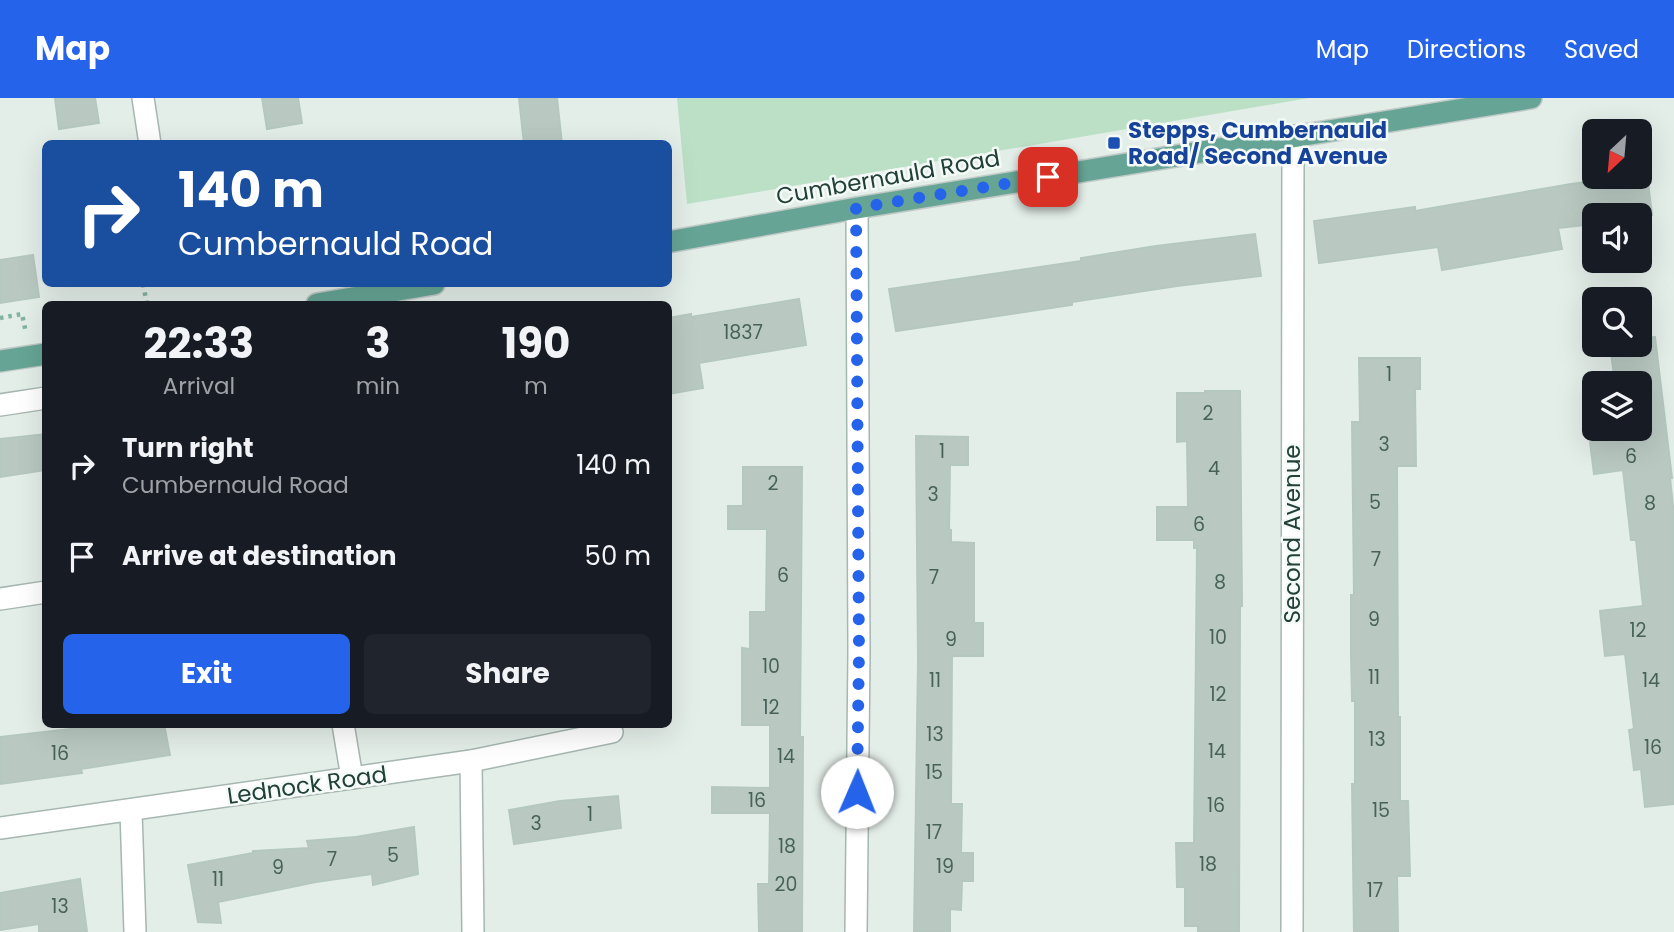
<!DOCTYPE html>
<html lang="en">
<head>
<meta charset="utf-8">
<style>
	body { margin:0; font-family:Poppins,sans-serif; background:#20242c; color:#f1f3f6; height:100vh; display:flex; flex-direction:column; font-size:26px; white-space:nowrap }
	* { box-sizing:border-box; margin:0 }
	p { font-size:23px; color:#9ea1a6 }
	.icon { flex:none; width:38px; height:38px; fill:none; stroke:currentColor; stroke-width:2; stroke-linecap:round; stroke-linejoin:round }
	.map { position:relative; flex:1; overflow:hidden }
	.panel { position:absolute; left:42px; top:203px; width:630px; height:427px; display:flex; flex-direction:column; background:#171b24; border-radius:10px; box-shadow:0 7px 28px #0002 }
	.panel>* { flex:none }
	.guide { position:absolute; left:42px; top:42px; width:630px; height:147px; border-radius:10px; box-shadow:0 7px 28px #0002; background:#1a4fa0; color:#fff; overflow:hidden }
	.needle { width:46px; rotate:206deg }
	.fabs { position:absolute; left:1582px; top:21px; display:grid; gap:14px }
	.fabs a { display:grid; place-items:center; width:70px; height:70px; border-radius:10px; background:#171b24; box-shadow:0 7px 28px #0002; font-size:35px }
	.pin { position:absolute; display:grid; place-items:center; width:60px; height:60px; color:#fff; margin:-30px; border-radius:14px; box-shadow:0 4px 10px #0006 }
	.me { position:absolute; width:77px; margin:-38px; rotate:1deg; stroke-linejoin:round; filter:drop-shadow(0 0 5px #0008) }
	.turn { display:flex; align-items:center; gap:24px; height:147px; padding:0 21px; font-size:32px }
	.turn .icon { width:91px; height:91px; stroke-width:2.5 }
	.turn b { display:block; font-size:49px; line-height:60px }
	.eta { display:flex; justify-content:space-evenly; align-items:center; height:119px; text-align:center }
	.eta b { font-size:42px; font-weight:700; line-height:49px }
	.cta { display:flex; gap:14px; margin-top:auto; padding:14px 21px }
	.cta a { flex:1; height:80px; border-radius:10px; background:#2563eb; color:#fff; font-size:28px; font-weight:700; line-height:80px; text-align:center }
	.cta a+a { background:#20242c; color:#f1f3f6 }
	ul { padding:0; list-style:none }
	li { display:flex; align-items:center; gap:21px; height:91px; padding:0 21px }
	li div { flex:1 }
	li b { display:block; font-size:26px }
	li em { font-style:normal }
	header { display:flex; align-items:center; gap:42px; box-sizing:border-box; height:98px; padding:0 35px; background:#2563eb; color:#fff }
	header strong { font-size:33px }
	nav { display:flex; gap:38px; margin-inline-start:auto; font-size:24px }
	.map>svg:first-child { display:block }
	.green { fill:#bce0c6 }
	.building { fill:#b9c9c2; stroke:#b5c8c0; stroke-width:2 }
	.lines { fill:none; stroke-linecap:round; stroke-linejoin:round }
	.minor-casing { stroke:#a6b6b0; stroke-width:24 }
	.major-casing { stroke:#c1cac7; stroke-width:24 }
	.path { stroke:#83b3a4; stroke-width:4.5; stroke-dasharray:3.5 5; stroke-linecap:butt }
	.minor { stroke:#fff; stroke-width:21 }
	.major { stroke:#66a595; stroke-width:21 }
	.route { stroke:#2563eb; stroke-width:12; stroke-dasharray:0 21.6 }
	.transit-dot { fill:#1a4fb4; stroke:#f4faf7; stroke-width:2.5 }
	.labels { text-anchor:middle; stroke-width:5; stroke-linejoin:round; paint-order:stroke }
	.number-label { font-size:19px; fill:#48625a }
	.transit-label { font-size:23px; font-weight:bold; fill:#164399; stroke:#f4faf7; text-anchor:start }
	.street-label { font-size:23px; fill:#224038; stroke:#f4faf7 }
</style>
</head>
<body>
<header>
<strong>Map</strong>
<nav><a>Map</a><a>Directions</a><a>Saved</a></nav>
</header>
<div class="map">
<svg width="1674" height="834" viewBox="0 0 1674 834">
	<rect width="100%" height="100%" fill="#e4eee9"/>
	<!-- green -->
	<polygon class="green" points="677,0 1309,0 687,106"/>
	<!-- building -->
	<g class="building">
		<polygon points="55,0 95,0 99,25 59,31"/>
		<polygon points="262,0 298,0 302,25 267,31"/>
		<polygon points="519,0 557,0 562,46 524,46"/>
		<polygon points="1647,76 1652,117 1594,117 1594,126 1558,130 1562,151 1442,172 1438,149 1319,165 1314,123 1415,109 1415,113 1571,86"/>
		<polygon points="1255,136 1261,178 1177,188 1072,204 1072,207 896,233 889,191 1081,163 1081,160 1156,148"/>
		<polygon points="33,157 39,199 0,205 0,162"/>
		<polygon points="799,201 806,247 699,265 703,290 668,296 668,220 691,216 691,219"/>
		<polygon points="1655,239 1672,380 1670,380 1674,417 1674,706 1645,709 1641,671 1634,672 1629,632 1634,631 1625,556 1605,558 1600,513 1643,508 1636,442 1631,442 1623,372 1594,376 1590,344 1622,340 1621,333 1640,331 1640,285 1615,285 1610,247 1640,247 1640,240"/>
		<polygon points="1359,260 1420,260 1420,291 1415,291 1416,368 1397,368 1398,619 1400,619 1400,703 1408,703 1410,778 1397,778 1398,834 1354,834 1352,686 1355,686 1355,603 1352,603 1351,555 1351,497 1354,497 1352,324 1360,324"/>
		<polygon points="1205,293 1240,293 1242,508 1240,508 1239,834 1198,834 1198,828 1185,828 1185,789 1177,789 1176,745 1194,745 1197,450 1194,450 1194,442 1157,442 1157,409 1188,409 1187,343 1177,344 1177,295 1205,295"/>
		<polygon points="46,336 46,372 0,379 0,341"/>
		<polygon points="916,338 968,339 968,367 950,367 949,432 951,432 951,444 974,445 974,525 983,525 983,558 952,558 951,706 962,706 961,755 973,755 973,783 962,783 961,812 950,811 950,834 914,834 918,562"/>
		<polygon points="743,369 802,369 800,639 803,639 802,834 759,834 758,786 769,786 770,715 712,715 712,689 770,690 770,627 742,627 742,550 750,551 750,514 766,514 767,431 728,431 728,408 743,408"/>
		<polygon points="114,626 164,626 170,657 81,671 82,675 0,686 0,639"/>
		<polygon points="618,698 621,730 514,746 509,712 560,703"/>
		<polygon points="414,729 418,776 373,787 372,776 316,784 218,804 221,825 198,824 188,767 253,755 253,753 309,750 307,743 356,739"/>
		<polygon points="80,781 87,834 39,834 39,826 0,832 0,795"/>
	</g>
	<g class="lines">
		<defs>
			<g id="minor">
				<polyline points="143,0 150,46"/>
				<polyline points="0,307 46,300"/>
				<polyline points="0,501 46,494"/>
				<polyline points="343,626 352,680"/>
				<polyline points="471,663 473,834"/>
				<polyline points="131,713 135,834"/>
				<polyline points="0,730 471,663 612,634"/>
				<polyline points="856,834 859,554 857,110"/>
				<polyline points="1292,834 1293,38"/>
			</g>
			<g id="major">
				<polyline points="668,144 857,110 1531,0"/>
				<polyline points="317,206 434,186"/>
				<polyline points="0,263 46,256"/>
			</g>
		</defs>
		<!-- minor casing -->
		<use href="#minor" class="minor-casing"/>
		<!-- major casing -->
		<use href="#major" class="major-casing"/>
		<!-- path -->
		<g class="path">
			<polyline points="143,186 147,206"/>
			<polyline points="0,220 22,216 26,235"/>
		</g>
		<!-- minor -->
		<use href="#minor" class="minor"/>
		<!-- major -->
		<use href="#major" class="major"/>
	</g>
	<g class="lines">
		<!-- route -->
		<polyline class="route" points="857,694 859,554 856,110 1048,79"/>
	</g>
	<!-- markers -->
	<rect class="transit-dot" x="1107" y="38" width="14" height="14" rx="3.5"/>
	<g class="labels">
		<!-- number labels -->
		<g class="number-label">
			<text x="743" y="241">1837</text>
			<text x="1389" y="283">1</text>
			<text x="1208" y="322">2</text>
			<text x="1384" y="353">3</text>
			<text x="942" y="360">1</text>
			<text x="1631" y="365">6</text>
			<text x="1214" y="377">4</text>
			<text x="773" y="392">2</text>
			<text x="933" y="403">3</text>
			<text x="1375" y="411">5</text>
			<text x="1650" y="412">8</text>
			<text x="1199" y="433">6</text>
			<text x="1376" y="468">7</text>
			<text x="783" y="484">6</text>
			<text x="934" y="486">7</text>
			<text x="1220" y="491">8</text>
			<text x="1374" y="528">9</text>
			<text x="1638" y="539">12</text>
			<text x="1218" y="546">10</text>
			<text x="951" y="548">9</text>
			<text x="771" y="575">10</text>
			<text x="1374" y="586">11</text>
			<text x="935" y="589">11</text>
			<text x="1651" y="589">14</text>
			<text x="1218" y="603">12</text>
			<text x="771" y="616">12</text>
			<text x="935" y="643">13</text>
			<text x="1377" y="648">13</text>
			<text x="1653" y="656">16</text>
			<text x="1217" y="660">14</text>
			<text x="60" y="662">16</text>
			<text x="786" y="665">14</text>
			<text x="934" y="681">15</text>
			<text x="757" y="709">16</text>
			<text x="1216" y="714">16</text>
			<text x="1381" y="719">15</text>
			<text x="590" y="723">1</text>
			<text x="536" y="732">3</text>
			<text x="934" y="741">17</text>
			<text x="787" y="755">18</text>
			<text x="393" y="764">5</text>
			<text x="332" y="768">7</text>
			<text x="1208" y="773">18</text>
			<text x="945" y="775">19</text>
			<text x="278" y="776">9</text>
			<text x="218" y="788">11</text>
			<text x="786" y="793">20</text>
			<text x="1375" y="799">17</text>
			<text x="60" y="815">13</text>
		</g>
		<!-- transit labels -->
		<g class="transit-label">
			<text x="1128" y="40">Stepps, Cumbernauld<tspan x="1128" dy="26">Road/ Second Avenue</tspan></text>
		</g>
		<!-- street labels -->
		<g class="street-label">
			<text transform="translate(888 79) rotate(-10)" y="8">Cumbernauld Road</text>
			<text transform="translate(1292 436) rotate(-90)" y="8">Second Avenue</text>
			<text transform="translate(307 687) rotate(-8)" y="8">Lednock Road</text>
		</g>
	</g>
</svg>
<div class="fabs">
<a><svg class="needle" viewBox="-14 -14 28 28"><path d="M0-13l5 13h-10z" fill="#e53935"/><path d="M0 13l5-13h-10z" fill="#9ea1a6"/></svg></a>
<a><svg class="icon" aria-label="sound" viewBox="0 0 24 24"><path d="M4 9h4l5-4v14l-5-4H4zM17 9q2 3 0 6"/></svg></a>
<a><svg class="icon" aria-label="search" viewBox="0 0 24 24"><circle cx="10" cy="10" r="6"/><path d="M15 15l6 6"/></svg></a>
<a><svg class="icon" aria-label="layers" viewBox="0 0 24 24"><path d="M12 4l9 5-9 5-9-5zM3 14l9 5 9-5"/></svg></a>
</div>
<div class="pin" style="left:1048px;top:79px;background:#d93025"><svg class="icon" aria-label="arrive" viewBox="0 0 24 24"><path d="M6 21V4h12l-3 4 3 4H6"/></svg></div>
<svg class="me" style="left:857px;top:694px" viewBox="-20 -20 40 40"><circle r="19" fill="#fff"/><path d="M0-13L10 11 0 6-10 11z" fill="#2563eb"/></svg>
<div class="guide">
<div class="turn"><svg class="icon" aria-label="right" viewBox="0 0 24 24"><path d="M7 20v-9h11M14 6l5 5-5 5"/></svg><div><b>140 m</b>Cumbernauld Road</div></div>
</div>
<section class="panel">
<div class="eta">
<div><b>22:33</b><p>Arrival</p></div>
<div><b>3</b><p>min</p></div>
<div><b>190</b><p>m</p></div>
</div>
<ul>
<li><svg class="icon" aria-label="right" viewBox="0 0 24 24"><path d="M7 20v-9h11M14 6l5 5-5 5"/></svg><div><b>Turn right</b><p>Cumbernauld Road</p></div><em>140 m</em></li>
<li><svg class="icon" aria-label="arrive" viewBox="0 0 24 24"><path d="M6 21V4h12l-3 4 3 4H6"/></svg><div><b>Arrive at destination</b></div><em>50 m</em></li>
</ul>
<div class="cta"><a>Exit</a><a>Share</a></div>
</section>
</div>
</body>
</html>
